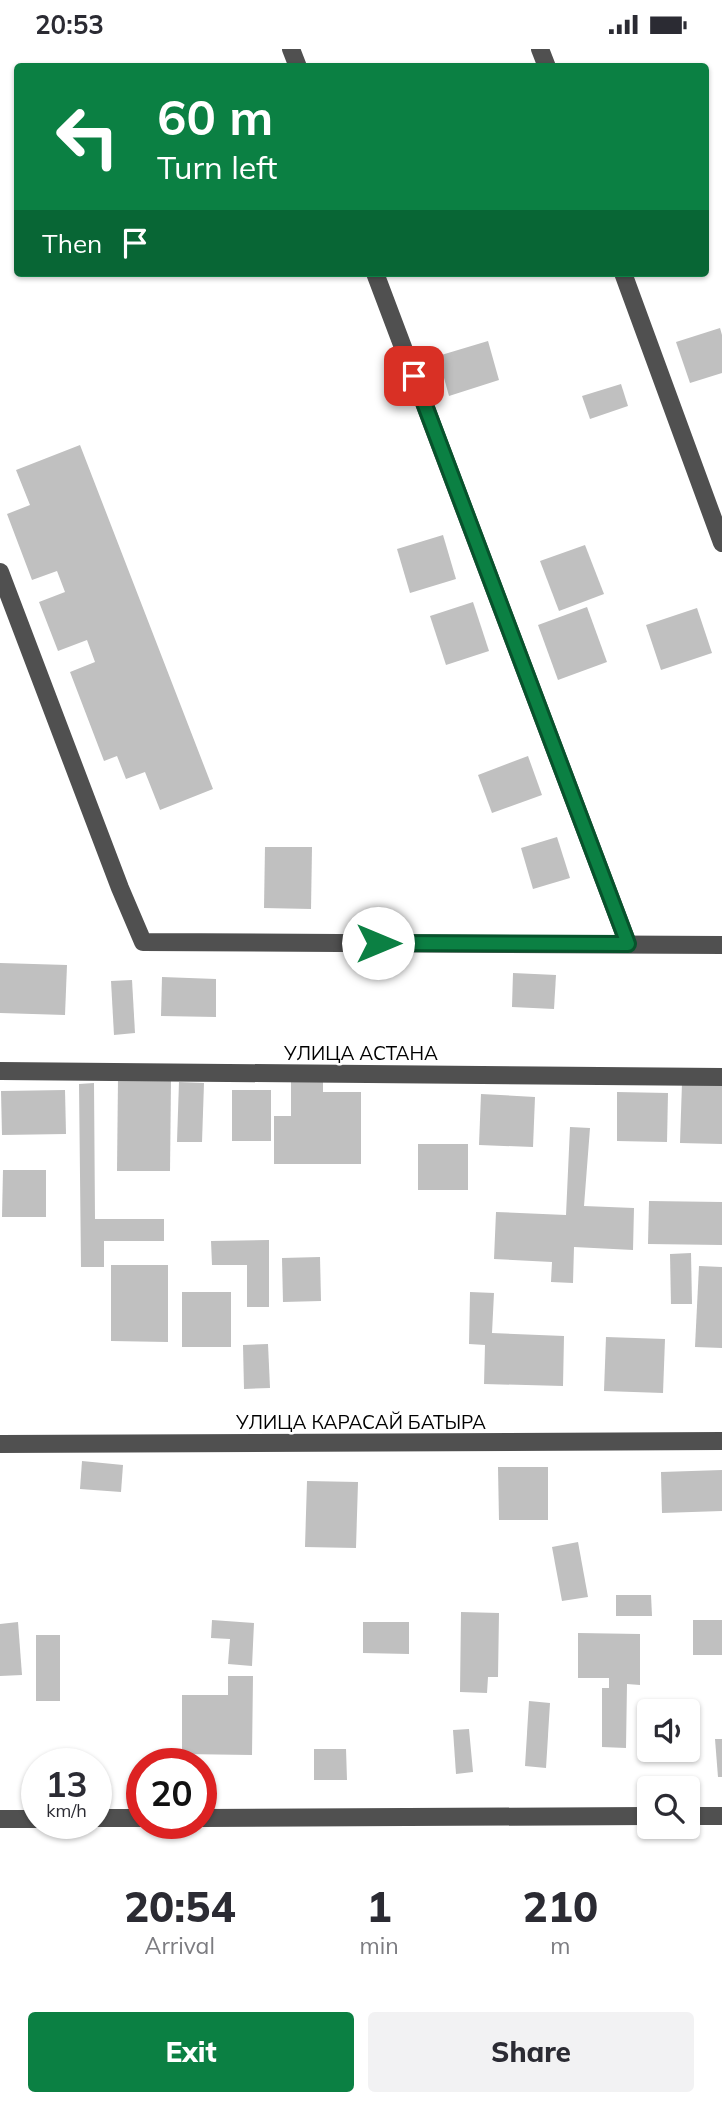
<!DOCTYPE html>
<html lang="en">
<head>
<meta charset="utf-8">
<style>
	body { margin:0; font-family:Mulish,sans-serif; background:#f2f2f3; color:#2b2b33; height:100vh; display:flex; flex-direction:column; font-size:26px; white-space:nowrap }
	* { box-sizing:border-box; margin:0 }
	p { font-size:23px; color:#7c7c81 }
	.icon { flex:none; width:38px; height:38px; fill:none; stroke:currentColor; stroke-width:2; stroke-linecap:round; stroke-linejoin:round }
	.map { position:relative; height:1812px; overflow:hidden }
	.panel { display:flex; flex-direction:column; background:#fff; flex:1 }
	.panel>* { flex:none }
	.guide { position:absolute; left:14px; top:14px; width:695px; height:214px; border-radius:7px; box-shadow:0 2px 5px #0004; background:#0b8043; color:#fff; overflow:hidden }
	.fabs { position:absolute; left:637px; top:1650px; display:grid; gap:14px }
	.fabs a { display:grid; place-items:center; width:63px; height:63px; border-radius:7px; background:#fff; box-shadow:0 2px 5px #0004; font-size:35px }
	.speed { position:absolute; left:21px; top:1699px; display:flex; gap:14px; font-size:35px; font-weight:700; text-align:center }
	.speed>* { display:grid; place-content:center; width:91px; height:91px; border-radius:50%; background:#fff; box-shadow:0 2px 5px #0004; line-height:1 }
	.speed small { font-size:18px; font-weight:400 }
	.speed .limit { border:10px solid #d22; background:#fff; color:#111 }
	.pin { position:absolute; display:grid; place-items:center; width:60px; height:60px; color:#fff; margin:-30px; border-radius:14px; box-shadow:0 4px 10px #0006 }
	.me { position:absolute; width:77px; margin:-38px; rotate:90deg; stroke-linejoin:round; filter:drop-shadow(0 0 5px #0008) }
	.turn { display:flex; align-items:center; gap:24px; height:147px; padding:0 28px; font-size:32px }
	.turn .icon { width:91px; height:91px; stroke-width:2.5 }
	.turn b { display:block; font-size:49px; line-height:60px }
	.then { display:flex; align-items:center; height:66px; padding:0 28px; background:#0003; gap:14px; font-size:26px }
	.eta { display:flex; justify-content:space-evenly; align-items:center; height:119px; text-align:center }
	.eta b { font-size:42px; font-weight:800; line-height:49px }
	.primary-button { display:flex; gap:14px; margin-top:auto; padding:14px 28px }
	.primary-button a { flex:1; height:80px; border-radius:7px; background:#0b8043; color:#fff; font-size:28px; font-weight:800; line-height:80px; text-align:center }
	.primary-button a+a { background:#f2f2f3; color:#2b2b33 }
	.status { display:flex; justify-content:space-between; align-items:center; height:49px; padding:0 35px; background:#fff; direction:ltr }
	.status svg { height:19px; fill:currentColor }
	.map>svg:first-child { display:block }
	.building { fill:#c0c0c0 }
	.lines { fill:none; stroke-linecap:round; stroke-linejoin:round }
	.minor { stroke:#505050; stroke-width:18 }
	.route-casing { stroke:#07532c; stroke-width:18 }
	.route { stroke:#0b8043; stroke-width:12 }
	.labels { text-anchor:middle; stroke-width:5; stroke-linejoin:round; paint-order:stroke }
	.street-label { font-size:19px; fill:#000; stroke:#fff }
</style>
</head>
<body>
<div class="status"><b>20:53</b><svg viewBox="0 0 49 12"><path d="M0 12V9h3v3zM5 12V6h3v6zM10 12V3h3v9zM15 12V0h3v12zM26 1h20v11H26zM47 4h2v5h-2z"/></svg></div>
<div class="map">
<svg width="722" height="1812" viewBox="0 0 722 1812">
	<rect width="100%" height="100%" fill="#fff"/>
	<!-- building -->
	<g class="building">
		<polygon points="720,279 722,286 722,324 690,334 676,293"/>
		<polygon points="488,292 499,331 449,347 438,307"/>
		<polygon points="621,335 628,357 590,370 582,347"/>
		<polygon points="80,396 213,740 160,761 145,723 126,730 117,707 104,712 70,623 95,613 87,591 58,602 39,553 65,543 57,522 32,531 7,465 30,456 16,421"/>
		<polygon points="443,486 456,530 410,544 397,500"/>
		<polygon points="585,496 604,545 559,562 540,512"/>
		<polygon points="473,553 489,602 446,616 430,567"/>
		<polygon points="587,558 607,613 558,631 538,576"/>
		<polygon points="697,559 712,604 661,621 646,576"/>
		<polygon points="528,707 542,746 492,764 478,726"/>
		<polygon points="557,788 570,829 533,840 521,799"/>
		<polygon points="265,798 312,798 311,860 264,859"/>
		<polygon points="0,914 67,916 65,966 0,964"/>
		<polygon points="513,924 556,926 554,960 512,958"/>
		<polygon points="162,928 216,930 216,968 161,967"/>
		<polygon points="132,931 135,984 114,986 111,932"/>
		<polygon points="118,1030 171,1031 170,1122 117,1122"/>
		<polygon points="291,1032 323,1032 323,1043 361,1043 361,1115 274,1115 274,1067 291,1067"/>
		<polygon points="179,1033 204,1034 202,1093 177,1093"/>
		<polygon points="94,1034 95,1170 164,1170 164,1192 104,1192 104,1218 81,1218 79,1035"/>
		<polygon points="682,1034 722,1035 722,1095 680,1094"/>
		<polygon points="65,1041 66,1085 2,1086 1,1042"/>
		<rect x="232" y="1041" width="39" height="51"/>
		<polygon points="617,1043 668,1044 667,1093 617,1092"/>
		<polygon points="481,1045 535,1048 533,1098 479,1096"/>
		<polygon points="570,1078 590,1079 584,1157 634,1159 633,1201 574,1198 573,1234 551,1233 552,1213 494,1210 496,1163 566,1166"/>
		<rect x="418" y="1095" width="50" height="46"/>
		<polygon points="3,1121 46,1121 46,1168 2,1168"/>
		<polygon points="649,1152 722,1153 722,1196 648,1195"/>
		<polygon points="269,1191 269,1258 247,1258 247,1216 212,1216 211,1192"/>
		<polygon points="691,1204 692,1255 671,1255 670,1205"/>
		<polygon points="320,1208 321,1252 283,1253 282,1209"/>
		<polygon points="111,1216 168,1216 168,1293 111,1292"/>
		<polygon points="699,1217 722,1218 722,1299 695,1298"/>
		<rect x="182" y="1243" width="49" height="55"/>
		<polygon points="470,1243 494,1244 492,1284 564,1287 563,1337 484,1335 485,1296 469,1295"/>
		<polygon points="606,1288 665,1290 663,1344 604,1342"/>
		<polygon points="268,1295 270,1339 244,1340 243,1296"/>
		<polygon points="82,1412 123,1416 121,1443 80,1440"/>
		<polygon points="498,1418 548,1418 548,1471 499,1471"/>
		<polygon points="722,1421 722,1462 662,1464 661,1423"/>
		<polygon points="307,1432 358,1433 356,1499 305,1498"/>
		<polygon points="578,1493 588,1548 562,1552 552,1498"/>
		<polygon points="616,1546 651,1546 652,1567 616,1567"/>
		<polygon points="461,1563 499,1564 498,1628 488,1628 487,1644 460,1643"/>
		<polygon points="212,1571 254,1574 252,1617 228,1615 230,1590 211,1589"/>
		<rect x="693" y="1571" width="29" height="35"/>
		<polygon points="18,1573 22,1626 0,1627 0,1575"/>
		<polygon points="363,1573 409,1573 409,1605 363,1604"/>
		<polygon points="578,1584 640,1585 640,1636 627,1635 626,1699 602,1698 602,1639 609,1639 609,1629 578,1629"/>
		<rect x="36" y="1586" width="24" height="66"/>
		<polygon points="228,1627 253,1627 252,1706 182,1705 182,1646 228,1646"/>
		<polygon points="529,1652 550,1654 546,1719 525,1717"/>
		<polygon points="469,1680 473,1723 456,1725 453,1681"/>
		<polygon points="715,1690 722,1690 722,1728 718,1728"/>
		<polygon points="314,1700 346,1700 347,1731 314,1731"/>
	</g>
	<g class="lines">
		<!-- minor -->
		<g class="minor">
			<polyline points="291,0 298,18"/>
			<polyline points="540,0 547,18"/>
			<polyline points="375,224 628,895"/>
			<polyline points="623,224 722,494"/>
			<polyline points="0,523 120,839 143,893 722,896"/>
			<polyline points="0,1022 722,1028"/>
			<polyline points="0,1395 722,1392"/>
			<polyline points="688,1767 722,1767"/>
			<polyline points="96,1769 142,1769"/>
			<polyline points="201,1769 649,1767"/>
			<polyline points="0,1770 37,1770"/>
		</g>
	</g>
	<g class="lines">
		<defs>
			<polyline id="route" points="378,894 628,895 414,327"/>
		</defs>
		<!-- route casing -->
		<use href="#route" class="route-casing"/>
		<!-- route -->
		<use href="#route" class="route"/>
	</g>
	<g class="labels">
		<!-- street labels -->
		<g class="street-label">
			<text x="361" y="1011">УЛИЦА АСТАНА</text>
			<text x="361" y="1380">УЛИЦА КАРАСАЙ БАТЫРА</text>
		</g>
	</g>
</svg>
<div class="fabs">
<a><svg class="icon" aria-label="sound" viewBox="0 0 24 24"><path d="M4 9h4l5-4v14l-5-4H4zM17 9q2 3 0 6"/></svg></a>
<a><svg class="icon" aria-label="search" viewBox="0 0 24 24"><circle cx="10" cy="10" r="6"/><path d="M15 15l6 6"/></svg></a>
</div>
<div class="speed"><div>13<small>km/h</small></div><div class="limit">20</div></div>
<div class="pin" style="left:414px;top:327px;background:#d93025"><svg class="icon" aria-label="arrive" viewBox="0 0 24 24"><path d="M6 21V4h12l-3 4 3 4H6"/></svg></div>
<svg class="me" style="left:378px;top:894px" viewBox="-20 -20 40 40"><circle r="19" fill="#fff"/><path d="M0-13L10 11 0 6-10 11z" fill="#0b8043"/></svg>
<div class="guide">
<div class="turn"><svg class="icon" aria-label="left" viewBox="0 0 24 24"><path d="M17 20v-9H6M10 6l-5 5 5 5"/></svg><div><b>60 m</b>Turn left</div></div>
<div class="then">Then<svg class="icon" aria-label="arrive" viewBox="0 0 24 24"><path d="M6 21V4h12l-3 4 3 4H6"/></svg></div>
</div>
</div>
<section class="panel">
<div class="eta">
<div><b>20:54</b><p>Arrival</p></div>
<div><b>1</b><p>min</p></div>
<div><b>210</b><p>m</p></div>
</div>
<div class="primary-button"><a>Exit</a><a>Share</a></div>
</section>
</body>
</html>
